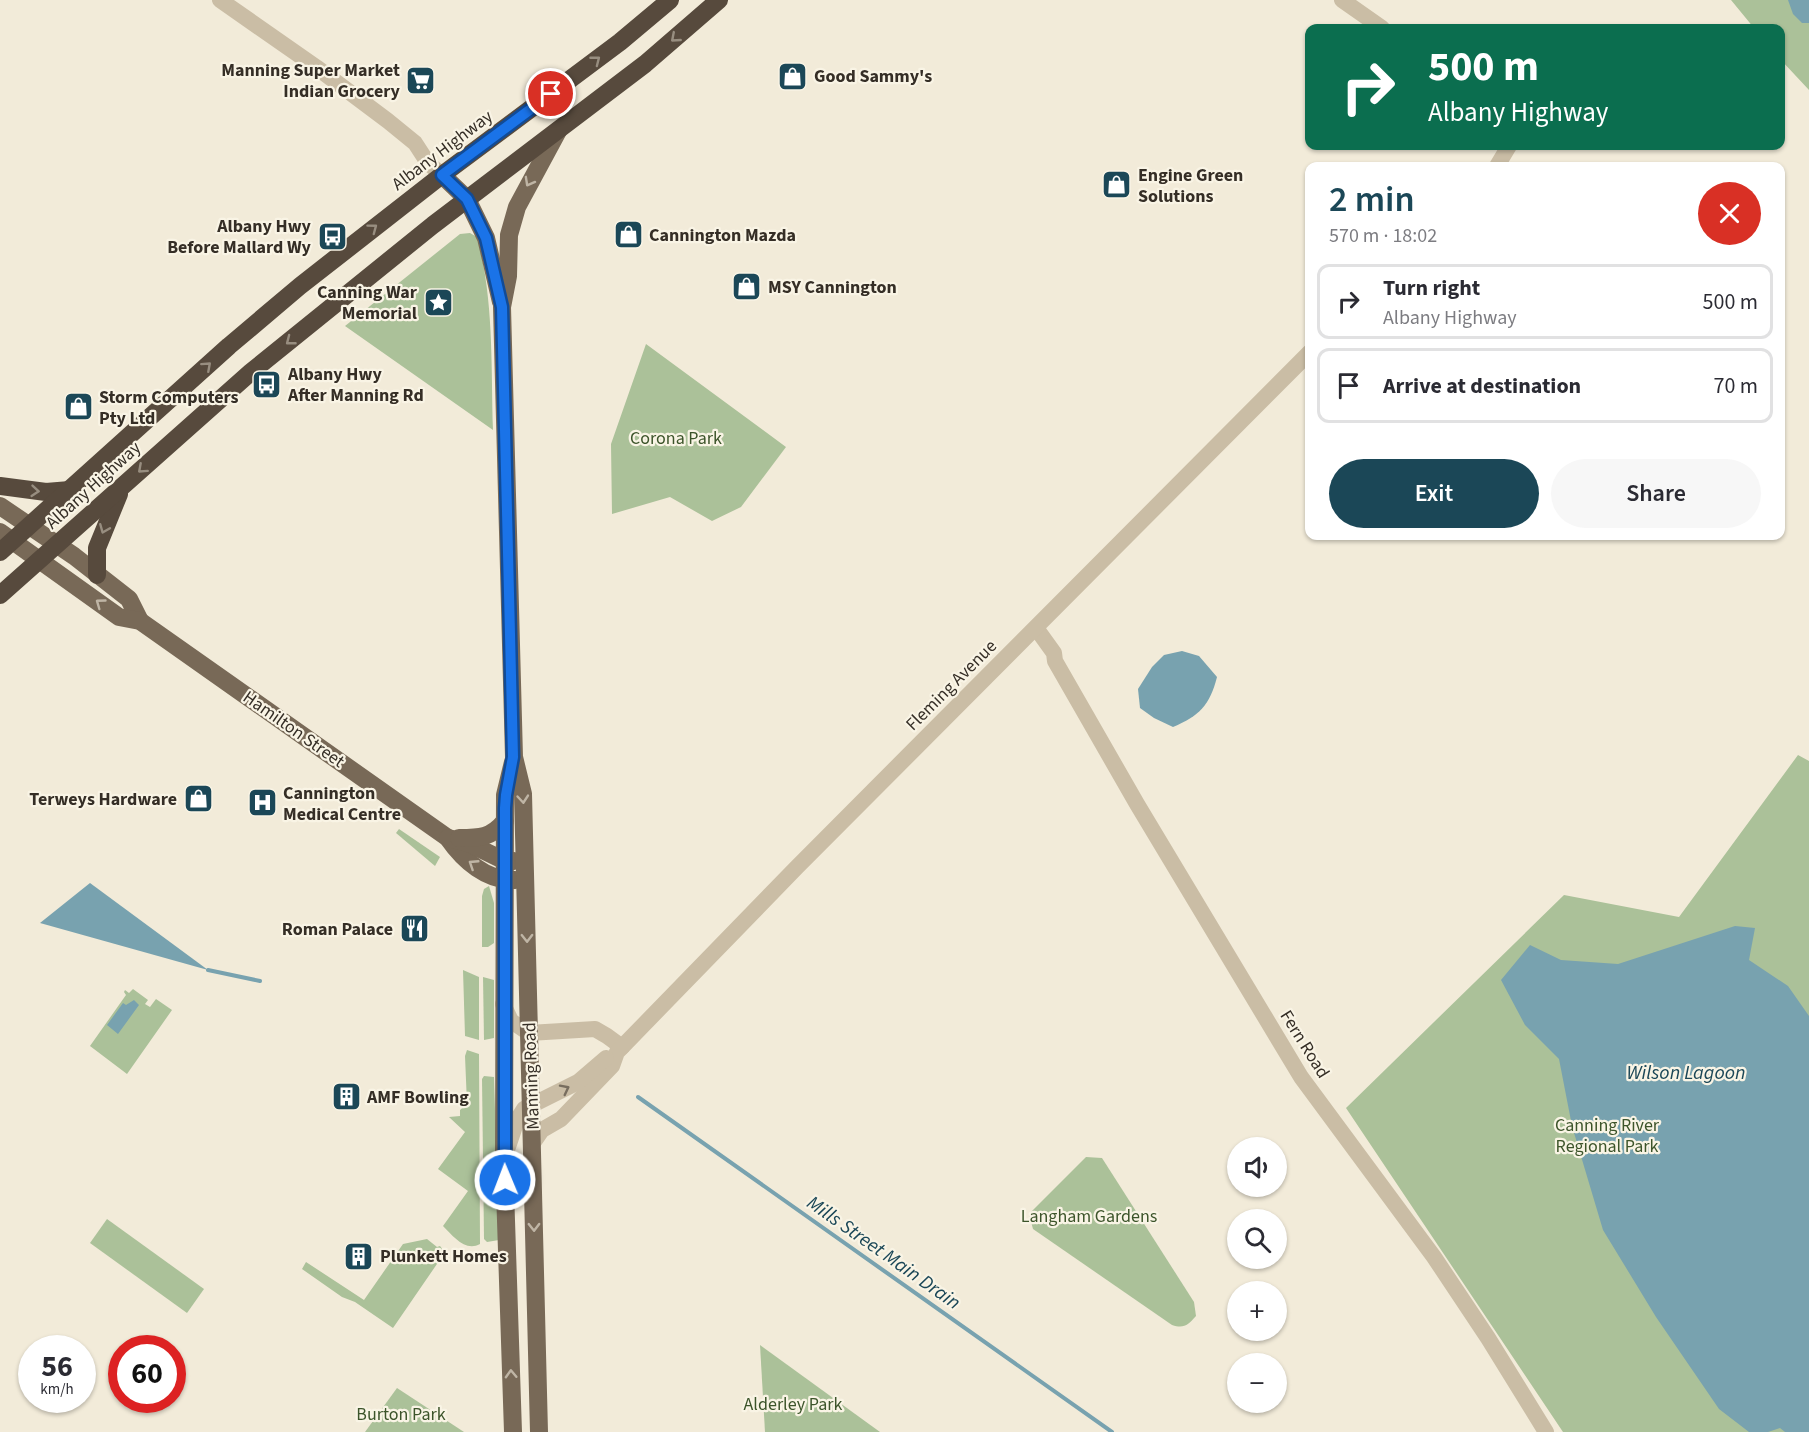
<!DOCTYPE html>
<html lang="en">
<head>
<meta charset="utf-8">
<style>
	body { margin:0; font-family:"Source Sans 3",sans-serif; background:#f7f7f7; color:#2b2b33; height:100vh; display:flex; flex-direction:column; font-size:22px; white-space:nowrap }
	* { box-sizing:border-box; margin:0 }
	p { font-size:20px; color:#7c7c81 }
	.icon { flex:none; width:33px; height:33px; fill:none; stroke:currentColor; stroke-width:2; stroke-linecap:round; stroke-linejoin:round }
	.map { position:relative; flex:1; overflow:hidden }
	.sheet { position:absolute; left:1305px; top:162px; width:480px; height:378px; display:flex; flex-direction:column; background:#fff; border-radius:12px; box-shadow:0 2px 4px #0004 }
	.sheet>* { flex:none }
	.hud { position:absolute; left:1305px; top:24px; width:480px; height:126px; border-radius:12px; box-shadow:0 2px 4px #0004; background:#0b6e4f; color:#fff; overflow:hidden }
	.fabs { position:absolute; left:1227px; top:1137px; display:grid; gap:12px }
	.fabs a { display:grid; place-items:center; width:60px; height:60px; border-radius:50%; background:#fff; box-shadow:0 2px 4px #0004; font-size:30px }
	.speed { position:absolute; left:18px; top:1335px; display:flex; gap:12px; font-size:30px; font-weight:700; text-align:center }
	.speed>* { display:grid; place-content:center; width:78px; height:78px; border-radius:50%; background:#fff; box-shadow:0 2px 4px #0004; line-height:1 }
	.speed small { font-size:15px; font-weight:400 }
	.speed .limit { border:9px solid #d22; background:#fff; color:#111 }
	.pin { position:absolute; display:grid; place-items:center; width:51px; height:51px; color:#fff; margin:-26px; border:3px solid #fff; border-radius:50%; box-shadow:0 2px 6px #0007 }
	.me { position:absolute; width:66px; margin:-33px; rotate:359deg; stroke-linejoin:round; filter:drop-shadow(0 0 4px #0008) }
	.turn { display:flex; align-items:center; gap:21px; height:126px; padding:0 24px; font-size:27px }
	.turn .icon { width:78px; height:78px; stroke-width:2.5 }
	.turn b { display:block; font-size:42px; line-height:51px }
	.round { display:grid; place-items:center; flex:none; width:63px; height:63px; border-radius:32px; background:#f7f7f7 }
	.overview { display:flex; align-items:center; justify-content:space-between; height:102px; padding:0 24px }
	h1 { font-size:36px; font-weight:600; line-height:45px; color:#1b4757 }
	.primary-button { display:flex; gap:12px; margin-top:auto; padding:12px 24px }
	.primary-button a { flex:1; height:69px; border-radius:36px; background:#1b4757; color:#fff; font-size:24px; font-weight:600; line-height:69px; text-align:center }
	.primary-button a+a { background:#f7f7f7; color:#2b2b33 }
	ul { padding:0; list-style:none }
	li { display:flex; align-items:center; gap:18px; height:75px; margin:0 12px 9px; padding:0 12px; border:3px solid #e1e1e2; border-radius:12px }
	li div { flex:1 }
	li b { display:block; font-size:22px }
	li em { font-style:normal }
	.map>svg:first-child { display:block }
	.green { fill:#abc199 }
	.water { fill:#78a2af }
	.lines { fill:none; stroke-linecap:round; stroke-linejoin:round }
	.stream { stroke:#78a2af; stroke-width:4 }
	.minor { stroke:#cabda5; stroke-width:16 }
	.major { stroke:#786957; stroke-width:18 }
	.highway { stroke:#574a3d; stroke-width:18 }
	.oneway { stroke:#988e80 }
	.oneway2 { stroke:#bfb5a5 }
	.oneway3 { stroke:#786e5f }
	.route-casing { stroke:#114b97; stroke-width:15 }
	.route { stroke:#1a73e8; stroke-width:10 }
	.labels { text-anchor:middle; stroke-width:4.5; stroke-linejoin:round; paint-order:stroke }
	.poi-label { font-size:18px; font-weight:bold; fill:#352e26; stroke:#f9f4e5; text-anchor:start }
	.street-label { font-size:18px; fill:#352e26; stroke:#f9f4e5 }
	.park-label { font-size:18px; fill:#3c542a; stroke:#f9f4e5 }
	.water-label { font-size:20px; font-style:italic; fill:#1b4757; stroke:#f9f4e5 }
</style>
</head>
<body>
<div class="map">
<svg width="1809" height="1432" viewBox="0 0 1809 1432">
	<rect width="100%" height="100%" fill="#f2ebd9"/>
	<!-- green -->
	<g class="green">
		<polygon points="1731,0 1809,0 1809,90 1781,60 1780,28 1754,28"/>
		<path d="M 470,233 L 477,237 C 494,299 491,366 493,430 L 345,326 L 460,234 Z"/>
		<polygon points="646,344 786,447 741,507 712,521 670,497 612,514 611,444"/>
		<polygon points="1798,755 1809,761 1809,1432 1563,1432 1346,1108 1564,895 1679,917"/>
		<polygon points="399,829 440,857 435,866 396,833"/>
		<polygon points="489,886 494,903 494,943 488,947 482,947 482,896 484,889"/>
		<polygon points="463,970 479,977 479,1040 465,1036"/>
		<polygon points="483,977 494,980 494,1038 484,1040"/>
		<polygon points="133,989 148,1000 145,1004 150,1007 156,999 172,1010 127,1074 90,1046 126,995 124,992 125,990 129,993"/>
		<path d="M 467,1050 L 479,1054 L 480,1244 C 465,1252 453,1236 443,1226 L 468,1191 L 438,1169 L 465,1132 L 449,1117 L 460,1116 L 460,1110 L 467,1104 L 465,1056 Z"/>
		<polygon points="484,1076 494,1077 499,1240 487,1242 484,1239 482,1079"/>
		<path d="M 1086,1157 L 1102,1158 L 1194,1302 L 1196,1316 C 1188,1325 1184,1329 1172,1325 L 1033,1229 L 1029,1214 Z"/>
		<polygon points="107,1219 204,1289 187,1313 90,1243"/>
		<polygon points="427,1239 437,1247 440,1246 443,1250 439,1261 393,1328 355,1302 342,1297 302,1269 306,1262 364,1300 403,1244"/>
		<polygon points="760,1345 880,1432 765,1432"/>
		<polygon points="397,1388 464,1432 365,1432"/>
	</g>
	<!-- water -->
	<g class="water">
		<polygon points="1788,0 1809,0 1809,23 1802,23 1793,14"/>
		<path d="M 1182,651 L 1199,656 L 1217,677 C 1210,705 1199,716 1173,727 L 1154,718 L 1140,708 L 1138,689 L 1152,667 L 1164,655 Z"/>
		<polygon points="90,883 208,970 40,923"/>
		<polygon points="1735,926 1755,928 1749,960 1788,986 1809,1016 1809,1432 1785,1432 1780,1428 1768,1432 1749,1432 1719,1409 1656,1317 1603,1230 1572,1126 1559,1059 1525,1025 1501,980 1530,945 1561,960 1618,964"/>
		<polygon points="134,1000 139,1005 118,1034 107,1025 123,1003 126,1005"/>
	</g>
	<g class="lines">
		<!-- stream -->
		<g class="stream">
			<polyline points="208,970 260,981"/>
			<polyline points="638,1097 1112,1432"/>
		</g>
		<!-- minor -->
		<g class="minor">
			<polyline points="220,0 316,67 388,121 415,143 428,163 442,175"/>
			<polyline points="1342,0 1382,28"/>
			<polyline points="1497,166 1509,146"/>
			<polyline points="1036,628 1054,653 1055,661 1137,804 1301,1077 1434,1257 1488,1338 1546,1432"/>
			<polyline points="503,1004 511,1021 529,1033 595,1029 607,1036 622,1047"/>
			<polyline points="533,1143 542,1130 561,1119 612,1066 617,1052 622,1047 797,867 1310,352"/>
			<polyline points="506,1153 517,1120 524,1109 578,1082 606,1058"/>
		</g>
		<!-- major -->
		<g class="major">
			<polyline points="442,175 467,199 486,238 501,302"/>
			<polyline points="0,506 74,556 129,599 140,621"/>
			<path d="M 0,532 L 119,617 L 140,621 L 448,838 C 464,861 487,881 515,880"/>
			<polyline points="513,762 505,795 504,1160 513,1432"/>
			<polyline points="448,838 468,843 505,861 514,861"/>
			<path d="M 459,838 C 480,838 491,838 505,821"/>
			<polyline points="539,1432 523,794 514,757 502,307 508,276 509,235 517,207 558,131"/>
		</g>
		<!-- highway -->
		<g class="highway">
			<polyline points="0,486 46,492 70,490"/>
			<polyline points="0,552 229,346 300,286 442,175 620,42 670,0"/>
			<polyline points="97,575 97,548 119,494"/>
			<polyline points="0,595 251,372 433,225 645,64 719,0"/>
		</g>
	</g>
	<!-- one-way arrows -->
	<defs><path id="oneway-chevron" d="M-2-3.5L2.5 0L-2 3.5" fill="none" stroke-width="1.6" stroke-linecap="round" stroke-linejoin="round" transform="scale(1.5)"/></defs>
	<g class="oneway">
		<use href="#oneway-chevron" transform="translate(675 38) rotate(139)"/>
		<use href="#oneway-chevron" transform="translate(596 60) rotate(-38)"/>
		<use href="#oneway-chevron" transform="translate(373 228) rotate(-37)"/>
		<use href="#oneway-chevron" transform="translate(290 341) rotate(142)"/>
		<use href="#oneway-chevron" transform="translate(207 366) rotate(-42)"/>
		<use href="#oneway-chevron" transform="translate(142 469) rotate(138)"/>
		<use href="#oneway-chevron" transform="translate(35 491) rotate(5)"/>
		<use href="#oneway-chevron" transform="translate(104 529) rotate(112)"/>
	</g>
	<g class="oneway2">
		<use href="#oneway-chevron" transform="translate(529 182) rotate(119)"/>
		<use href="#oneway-chevron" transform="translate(100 603) rotate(-144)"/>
		<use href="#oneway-chevron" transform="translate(523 799) rotate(85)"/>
		<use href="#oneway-chevron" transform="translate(473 864) rotate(-147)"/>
		<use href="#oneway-chevron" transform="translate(527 938) rotate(89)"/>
		<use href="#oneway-chevron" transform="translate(534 1227) rotate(89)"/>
		<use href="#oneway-chevron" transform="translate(511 1374) rotate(-92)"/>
	</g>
	<use class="oneway3" href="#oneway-chevron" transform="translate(565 1089) rotate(-27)"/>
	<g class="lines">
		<defs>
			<polyline id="route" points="505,1180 505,808 506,795 513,757 502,307 486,238 467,199 442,175 551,94"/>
		</defs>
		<!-- route casing -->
		<use href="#route" class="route-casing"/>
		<!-- route -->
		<use href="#route" class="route"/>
	</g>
	<!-- icons -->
	<defs>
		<symbol id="shop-square" viewBox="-11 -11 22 22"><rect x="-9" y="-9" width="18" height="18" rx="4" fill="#1b4757" stroke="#f9f4e5"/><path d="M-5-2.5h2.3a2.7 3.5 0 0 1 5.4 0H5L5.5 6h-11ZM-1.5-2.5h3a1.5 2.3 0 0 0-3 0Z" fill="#fff"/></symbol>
		<symbol id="supermarket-square" viewBox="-11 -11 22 22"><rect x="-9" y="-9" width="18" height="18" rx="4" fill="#1b4757" stroke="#f9f4e5"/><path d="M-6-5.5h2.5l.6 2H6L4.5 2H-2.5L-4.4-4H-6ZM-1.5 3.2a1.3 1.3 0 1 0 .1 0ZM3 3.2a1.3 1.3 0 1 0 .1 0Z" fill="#fff"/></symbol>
		<symbol id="bus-square" viewBox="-11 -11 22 22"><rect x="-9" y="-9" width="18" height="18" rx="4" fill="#1b4757" stroke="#f9f4e5"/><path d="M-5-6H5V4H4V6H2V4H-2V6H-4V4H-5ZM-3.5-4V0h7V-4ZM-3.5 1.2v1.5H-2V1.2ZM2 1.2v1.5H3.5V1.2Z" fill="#fff"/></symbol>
		<symbol id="sight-square" viewBox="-11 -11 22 22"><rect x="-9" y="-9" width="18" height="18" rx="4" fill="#1b4757" stroke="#f9f4e5"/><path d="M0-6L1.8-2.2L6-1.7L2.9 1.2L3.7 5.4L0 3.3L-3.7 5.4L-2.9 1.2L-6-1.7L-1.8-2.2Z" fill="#fff"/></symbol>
		<symbol id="hospital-square" viewBox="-11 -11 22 22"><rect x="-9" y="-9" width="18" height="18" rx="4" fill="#1b4757" stroke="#f9f4e5"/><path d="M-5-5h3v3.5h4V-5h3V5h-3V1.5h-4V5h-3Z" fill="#fff"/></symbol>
		<symbol id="restaurant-square" viewBox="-11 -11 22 22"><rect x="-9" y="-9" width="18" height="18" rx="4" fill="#1b4757" stroke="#f9f4e5"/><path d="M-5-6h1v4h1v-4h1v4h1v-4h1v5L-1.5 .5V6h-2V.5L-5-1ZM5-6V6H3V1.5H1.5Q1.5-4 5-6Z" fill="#fff"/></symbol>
		<symbol id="building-square" viewBox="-11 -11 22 22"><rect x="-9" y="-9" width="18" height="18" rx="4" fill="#1b4757" stroke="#f9f4e5"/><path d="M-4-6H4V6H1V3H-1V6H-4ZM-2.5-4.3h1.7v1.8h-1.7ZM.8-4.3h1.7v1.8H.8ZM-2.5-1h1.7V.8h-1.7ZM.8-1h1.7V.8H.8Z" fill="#fff"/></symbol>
	</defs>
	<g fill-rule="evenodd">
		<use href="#shop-square" x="776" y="60" width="33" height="33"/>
		<use href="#supermarket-square" x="404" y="64" width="33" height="33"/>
		<use href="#shop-square" x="1100" y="168" width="33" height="33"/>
		<use href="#shop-square" x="612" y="218" width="33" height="33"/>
		<use href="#bus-square" x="316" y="220" width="33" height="33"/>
		<use href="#shop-square" x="730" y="270" width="33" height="33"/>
		<use href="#sight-square" x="422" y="286" width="33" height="33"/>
		<use href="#bus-square" x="250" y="368" width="33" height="33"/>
		<use href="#shop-square" x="62" y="390" width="33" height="33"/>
		<use href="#shop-square" x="182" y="782" width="33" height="33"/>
		<use href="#hospital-square" x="246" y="786" width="33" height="33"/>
		<use href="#restaurant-square" x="398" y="912" width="33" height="33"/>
		<use href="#building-square" x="330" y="1080" width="33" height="33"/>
		<use href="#building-square" x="342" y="1240" width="33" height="33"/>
	</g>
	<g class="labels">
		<!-- poi labels -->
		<g class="poi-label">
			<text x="400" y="76" text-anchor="end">Manning Super Market<tspan x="400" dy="21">Indian Grocery</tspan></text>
			<text x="814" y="82">Good Sammy's</text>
			<text x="1138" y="181">Engine Green<tspan x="1138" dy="21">Solutions</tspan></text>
			<text x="311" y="232" text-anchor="end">Albany Hwy<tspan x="311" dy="21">Before Mallard Wy</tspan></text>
			<text x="649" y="241">Cannington Mazda</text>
			<text x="768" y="293">MSY Cannington</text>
			<text x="417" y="298" text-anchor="end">Canning War<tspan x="417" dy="21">Memorial</tspan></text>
			<text x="288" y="380">Albany Hwy<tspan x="288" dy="21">After Manning Rd</tspan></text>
			<text x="99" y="403">Storm Computers<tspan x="99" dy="21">Pty Ltd</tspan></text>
			<text x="283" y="799">Cannington<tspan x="283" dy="21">Medical Centre</tspan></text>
			<text x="177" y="805" text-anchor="end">Terweys Hardware</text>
			<text x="393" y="935" text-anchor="end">Roman Palace</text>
			<text x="367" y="1103">AMF Bowling</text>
			<text x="380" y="1262">Plunkett Homes</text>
		</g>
		<!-- street labels -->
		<g class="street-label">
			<text transform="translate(442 150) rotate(-37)" y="6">Albany Highway</text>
			<text transform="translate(93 485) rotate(-42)" y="6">Albany Highway</text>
			<text transform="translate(951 685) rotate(-45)" y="6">Fleming Avenue</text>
			<text transform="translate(294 729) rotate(35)" y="6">Hamilton Street</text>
			<text transform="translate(1305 1044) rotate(58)" y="6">Fern Road</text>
			<text transform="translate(531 1076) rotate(-92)" y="6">Manning Road</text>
		</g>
		<!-- park labels -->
		<g class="park-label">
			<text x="676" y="444">Corona Park</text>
			<text x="1607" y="1131">Canning River<tspan x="1607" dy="21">Regional Park</tspan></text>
			<text x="1089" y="1222">Langham Gardens</text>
			<text x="793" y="1410">Alderley Park</text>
			<text x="401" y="1420">Burton Park</text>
		</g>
		<!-- water labels -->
		<g class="water-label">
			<text x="1686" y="1079">Wilson Lagoon</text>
			<text transform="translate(884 1252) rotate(35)" y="7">Mills Street Main Drain</text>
		</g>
	</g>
</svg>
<div class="fabs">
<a><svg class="icon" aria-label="sound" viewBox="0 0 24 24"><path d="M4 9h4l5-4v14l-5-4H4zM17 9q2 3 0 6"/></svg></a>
<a><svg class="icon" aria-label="search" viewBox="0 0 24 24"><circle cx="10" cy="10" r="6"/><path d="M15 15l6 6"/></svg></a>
<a>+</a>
<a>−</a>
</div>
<div class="speed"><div>56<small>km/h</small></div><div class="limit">60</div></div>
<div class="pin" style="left:551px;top:94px;background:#d93025"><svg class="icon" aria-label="arrive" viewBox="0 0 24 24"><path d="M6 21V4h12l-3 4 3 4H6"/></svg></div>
<svg class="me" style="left:505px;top:1180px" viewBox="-20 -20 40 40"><circle r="17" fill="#1a73e8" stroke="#fff" stroke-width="3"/><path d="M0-11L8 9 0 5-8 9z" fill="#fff"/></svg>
<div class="hud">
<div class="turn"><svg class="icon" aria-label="right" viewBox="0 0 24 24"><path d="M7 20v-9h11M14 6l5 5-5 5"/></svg><div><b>500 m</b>Albany Highway</div></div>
</div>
<section class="sheet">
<div class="overview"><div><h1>2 min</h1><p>570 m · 18:02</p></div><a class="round" style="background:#d93025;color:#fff"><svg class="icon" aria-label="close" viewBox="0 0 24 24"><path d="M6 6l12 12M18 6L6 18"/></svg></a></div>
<ul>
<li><svg class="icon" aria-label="right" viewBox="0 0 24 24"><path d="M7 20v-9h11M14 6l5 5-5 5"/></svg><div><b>Turn right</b><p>Albany Highway</p></div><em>500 m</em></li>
<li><svg class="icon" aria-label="arrive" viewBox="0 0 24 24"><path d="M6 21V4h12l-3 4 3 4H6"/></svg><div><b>Arrive at destination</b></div><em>70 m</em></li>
</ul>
<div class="primary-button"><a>Exit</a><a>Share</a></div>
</section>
</div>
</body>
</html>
